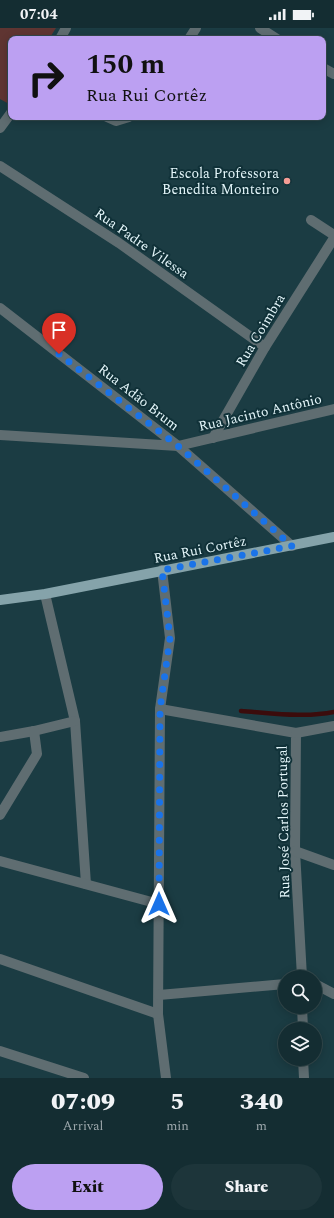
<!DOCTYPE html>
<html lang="en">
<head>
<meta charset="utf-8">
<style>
	body { margin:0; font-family:Spectral,serif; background:#1d353a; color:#f1f3f6; height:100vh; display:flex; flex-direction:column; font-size:15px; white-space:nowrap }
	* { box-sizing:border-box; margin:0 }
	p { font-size:13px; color:#9da8ac }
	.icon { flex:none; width:22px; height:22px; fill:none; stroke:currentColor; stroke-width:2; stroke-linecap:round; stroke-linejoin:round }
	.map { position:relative; height:1050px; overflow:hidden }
	.panel { display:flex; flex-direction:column; background:#142d32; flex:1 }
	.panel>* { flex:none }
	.hud { position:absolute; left:8px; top:8px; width:318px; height:84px; border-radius:8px; box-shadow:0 2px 10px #0003,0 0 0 1px #33494d; background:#bca0f2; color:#111; overflow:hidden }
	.fabs { position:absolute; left:278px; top:942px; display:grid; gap:8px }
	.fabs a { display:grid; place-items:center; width:44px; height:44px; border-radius:50%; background:#142d32; box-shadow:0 2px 10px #0003,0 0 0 1px #33494d; font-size:20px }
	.pin { position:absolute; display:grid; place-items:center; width:34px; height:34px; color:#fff; margin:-41px -17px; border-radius:50% 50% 50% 0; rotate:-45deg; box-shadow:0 0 4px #0007 }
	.pin .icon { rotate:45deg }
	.me { position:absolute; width:44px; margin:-22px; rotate:0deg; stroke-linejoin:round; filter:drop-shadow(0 0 3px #0008) }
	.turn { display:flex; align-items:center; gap:14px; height:84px; padding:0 12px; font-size:18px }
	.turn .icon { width:52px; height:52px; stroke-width:2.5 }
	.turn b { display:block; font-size:28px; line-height:34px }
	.eta { display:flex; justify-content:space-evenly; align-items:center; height:68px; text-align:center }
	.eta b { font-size:24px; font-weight:800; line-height:28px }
	.cta { display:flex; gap:8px; margin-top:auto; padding:8px 12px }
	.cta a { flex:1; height:46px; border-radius:24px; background:#bca0f2; color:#111; font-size:16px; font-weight:800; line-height:46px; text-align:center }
	.cta a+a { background:#1d353a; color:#f1f3f6 }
	.status { display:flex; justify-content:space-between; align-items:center; height:28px; padding:0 20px; background:#142d32; direction:ltr }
	.status svg { height:11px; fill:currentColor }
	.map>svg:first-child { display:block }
	.green { fill:#5f3532 }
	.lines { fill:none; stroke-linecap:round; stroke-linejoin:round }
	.stream { stroke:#3b0c0c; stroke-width:4.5 }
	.minor { stroke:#5f6d71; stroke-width:10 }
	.major { stroke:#85a3aa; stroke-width:10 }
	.route { stroke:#1a73e8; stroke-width:7; stroke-dasharray:0 12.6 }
	.poi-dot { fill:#f59c95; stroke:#103138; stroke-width:1.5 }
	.labels { text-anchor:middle; stroke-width:4; stroke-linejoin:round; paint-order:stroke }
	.poi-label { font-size:14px; fill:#e4f6fa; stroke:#103138; text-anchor:end }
	.street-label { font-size:14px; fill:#e4f6fa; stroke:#103138 }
</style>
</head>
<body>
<div class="status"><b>07:04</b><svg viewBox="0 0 49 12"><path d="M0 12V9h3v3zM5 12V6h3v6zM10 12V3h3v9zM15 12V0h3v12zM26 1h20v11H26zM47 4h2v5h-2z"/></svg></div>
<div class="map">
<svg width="334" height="1050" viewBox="0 0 334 1050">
	<rect width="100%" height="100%" fill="#1b3c43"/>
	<!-- green -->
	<polygon class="green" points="0,0 56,0 49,11 11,11 11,73 9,76 0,71"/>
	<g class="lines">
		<!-- stream -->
		<path class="stream" d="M 241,683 C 271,685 305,690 334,684"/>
		<!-- minor -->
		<g class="minor">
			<polyline points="260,0 277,11"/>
			<polyline points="60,11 66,0"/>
			<polyline points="189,11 196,0"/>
			<polyline points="323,40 334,46"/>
			<polyline points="107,89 116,93 129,89"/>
			<polyline points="0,100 11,85"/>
			<polyline points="0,138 119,215 265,319"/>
			<polyline points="311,192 334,207"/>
			<polyline points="0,280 178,418 292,518"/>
			<polyline points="0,407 178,418 334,381"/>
			<polyline points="213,410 265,319 334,210"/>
			<polyline points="162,542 170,610 160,681 158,986 166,1050"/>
			<polyline points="45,566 75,693 86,856"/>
			<polyline points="160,681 296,705 295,823 302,949"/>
			<polyline points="296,705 334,698"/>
			<polyline points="0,709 34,703 75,693"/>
			<polyline points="0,787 37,726 34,703"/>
			<polyline points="295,823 334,837"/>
			<polyline points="0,833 159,876"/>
			<polyline points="0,931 158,986"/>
			<polyline points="315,956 334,966"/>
			<polyline points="159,967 285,956"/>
			<polyline points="302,979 303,1001"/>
			<polyline points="0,1023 84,1050"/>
			<polyline points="303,1031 304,1050"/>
		</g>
		<!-- major -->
		<polyline class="major" points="0,572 45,566 334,509"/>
	</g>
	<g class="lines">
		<!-- route -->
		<polyline class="route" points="59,326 178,418 292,518 162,542 170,610 160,681 159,876"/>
	</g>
	<!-- markers -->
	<circle class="poi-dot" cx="287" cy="153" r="4"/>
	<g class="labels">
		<!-- poi labels -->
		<g class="poi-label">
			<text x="279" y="150">Escola Professora<tspan x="279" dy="16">Benedita Monteiro</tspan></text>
		</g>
		<!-- street labels -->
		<g class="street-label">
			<text transform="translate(142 215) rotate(35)" y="5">Rua Padre Vilessa</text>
			<text transform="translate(260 302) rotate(-59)" y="5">Rua Coimbra</text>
			<text transform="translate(139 369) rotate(38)" y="5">Rua Adão Brum</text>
			<text transform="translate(260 384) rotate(-13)" y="5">Rua Jacinto Antônio</text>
			<text transform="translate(200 521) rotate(-11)" y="5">Rua Rui Cortêz</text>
			<text transform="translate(283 794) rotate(-91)" y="5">Rua José Carlos Portugal</text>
		</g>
	</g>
</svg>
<div class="fabs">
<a><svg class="icon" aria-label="search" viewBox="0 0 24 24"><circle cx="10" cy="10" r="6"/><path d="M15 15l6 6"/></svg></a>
<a><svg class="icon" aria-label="layers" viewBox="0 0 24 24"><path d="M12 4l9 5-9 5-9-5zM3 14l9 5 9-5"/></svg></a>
</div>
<div class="pin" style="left:59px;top:326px;background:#d93025"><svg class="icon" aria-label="arrive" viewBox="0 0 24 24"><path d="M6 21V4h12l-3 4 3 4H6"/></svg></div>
<svg class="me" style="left:159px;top:876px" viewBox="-20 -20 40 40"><path d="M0-17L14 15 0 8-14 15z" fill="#1a73e8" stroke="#fff" stroke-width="4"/></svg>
<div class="hud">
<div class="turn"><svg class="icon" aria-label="right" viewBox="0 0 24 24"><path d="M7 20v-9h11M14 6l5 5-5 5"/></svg><div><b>150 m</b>Rua Rui Cortêz</div></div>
</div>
</div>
<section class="panel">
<div class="eta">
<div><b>07:09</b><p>Arrival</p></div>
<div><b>5</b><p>min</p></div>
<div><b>340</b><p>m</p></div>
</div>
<div class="cta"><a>Exit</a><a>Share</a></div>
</section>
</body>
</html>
